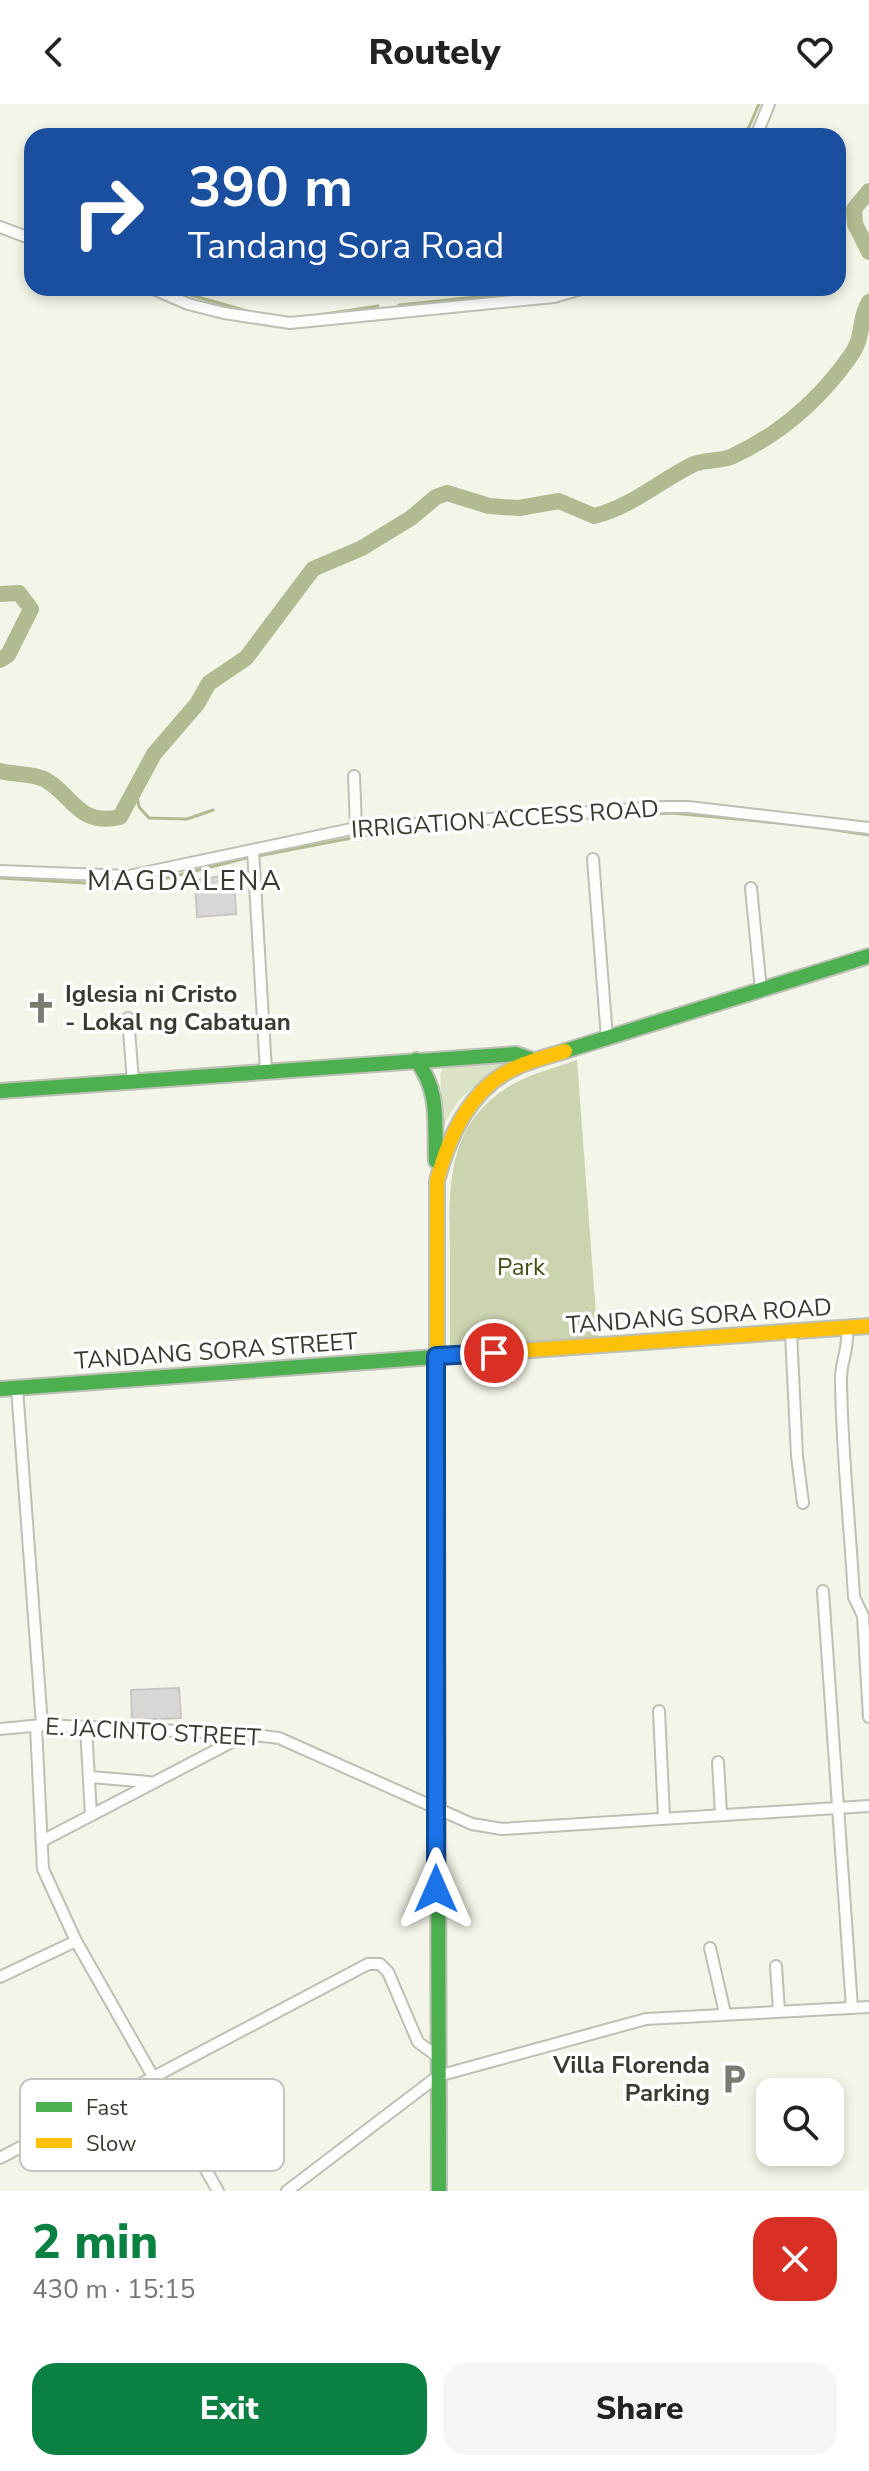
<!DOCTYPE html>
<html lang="en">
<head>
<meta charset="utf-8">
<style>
	body { margin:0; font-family:"Nunito Sans",sans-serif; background:#f6f6f6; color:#222; height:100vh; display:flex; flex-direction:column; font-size:30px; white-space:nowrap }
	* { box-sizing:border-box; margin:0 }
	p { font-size:26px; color:#767676 }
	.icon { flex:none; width:44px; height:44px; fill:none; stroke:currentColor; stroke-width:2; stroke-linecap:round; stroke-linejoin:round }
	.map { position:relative; height:2087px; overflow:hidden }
	.sheet { display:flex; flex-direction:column; background:#fff; flex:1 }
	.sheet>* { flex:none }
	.banner { position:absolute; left:24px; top:24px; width:822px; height:168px; border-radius:24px; box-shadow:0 4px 12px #0003; background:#1a4fa0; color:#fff; overflow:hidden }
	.buttons { position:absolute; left:756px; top:1974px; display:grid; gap:16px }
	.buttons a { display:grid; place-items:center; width:88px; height:88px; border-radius:16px; background:#fff; box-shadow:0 4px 12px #0003; font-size:40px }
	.pin { position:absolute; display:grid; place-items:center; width:68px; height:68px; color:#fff; margin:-34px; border:4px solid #fff; border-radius:50%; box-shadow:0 2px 8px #0007 }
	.me { position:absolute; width:88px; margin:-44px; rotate:0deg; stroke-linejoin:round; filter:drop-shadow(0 0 6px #0008) }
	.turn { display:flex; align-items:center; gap:28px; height:168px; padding:0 32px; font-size:36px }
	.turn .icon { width:104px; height:104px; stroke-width:2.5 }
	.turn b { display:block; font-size:56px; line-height:68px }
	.round { display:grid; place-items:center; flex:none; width:84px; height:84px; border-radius:24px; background:#f6f6f6 }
	.overview { display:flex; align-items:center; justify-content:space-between; height:136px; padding:0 32px }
	h1 { font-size:48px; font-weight:800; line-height:60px; color:#0b8043 }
	.button { display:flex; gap:16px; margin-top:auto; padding:16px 32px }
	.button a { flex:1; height:92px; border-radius:24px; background:#0b8043; color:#fff; font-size:32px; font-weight:800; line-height:92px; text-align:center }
	.button a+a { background:#f6f6f6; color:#222 }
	header { display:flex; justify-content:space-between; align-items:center; height:104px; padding:0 32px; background:#fff; font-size:36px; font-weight:800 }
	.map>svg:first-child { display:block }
	.green { fill:#dbe2c6 }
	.forest { fill:#ccd3af }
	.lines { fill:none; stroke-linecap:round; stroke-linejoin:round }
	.stream { stroke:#b2ba92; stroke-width:3 }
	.river { stroke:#b2ba92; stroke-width:16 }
	.building { fill:#d9d7d5; stroke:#c8c6c4; stroke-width:2 }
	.street-casing { stroke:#bdc0b4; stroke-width:14 }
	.fast-casing { stroke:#bdc0b4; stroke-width:18 }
	.slow-casing { stroke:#bdc0b4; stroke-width:18 }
	.street { stroke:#fdfefb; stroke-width:10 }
	.fast { stroke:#4caf50; stroke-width:14 }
	.slow { stroke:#ffc107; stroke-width:14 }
	.route-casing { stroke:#114b97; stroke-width:20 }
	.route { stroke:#1a73e8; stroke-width:14 }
	.labels { text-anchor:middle; stroke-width:7; stroke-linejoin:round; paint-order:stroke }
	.street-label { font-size:24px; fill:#393b31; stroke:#fff }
	.poi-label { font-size:24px; font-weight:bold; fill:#393b31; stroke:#fff; text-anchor:start }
	.park-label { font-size:24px; fill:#454e12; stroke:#fff }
	.quarter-label { font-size:28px; letter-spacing:2px; fill:#393b31; stroke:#fff }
	.key { fill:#fff; stroke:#c4c4c1; stroke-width:2 }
	.key-label { font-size:22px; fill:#393b31 }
</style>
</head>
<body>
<header><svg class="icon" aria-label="back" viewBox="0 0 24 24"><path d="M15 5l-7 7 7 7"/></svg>Routely<svg class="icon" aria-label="heart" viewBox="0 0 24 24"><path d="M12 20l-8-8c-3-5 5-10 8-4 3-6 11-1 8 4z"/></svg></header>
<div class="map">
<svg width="869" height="2087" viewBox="0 0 869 2087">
	<rect width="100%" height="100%" fill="#f2f5e7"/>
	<!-- green -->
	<path class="green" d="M 516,959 C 483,974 459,988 444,1022 L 440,971 L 443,964 Z"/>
	<!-- forest -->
	<path class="forest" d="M 577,956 L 598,1237 L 450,1246 C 450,1213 450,1180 450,1147 C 449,1083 446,1022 508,983 C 529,970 554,964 577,956 Z"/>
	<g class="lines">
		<!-- stream -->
		<g class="stream">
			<polyline points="745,32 759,0"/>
			<polyline points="166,184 247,207"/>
			<polyline points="399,201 563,184"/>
			<polyline points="305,213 378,202"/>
			<polyline points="136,687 139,703 149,714 187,715 213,706"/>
			<polyline points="515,718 672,709 790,720"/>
			<polyline points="802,721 869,731"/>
			<polyline points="258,752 388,727"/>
			<polyline points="0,774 136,782 250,753"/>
		</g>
		<!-- river -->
		<g class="river">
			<polyline points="869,87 854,105 855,120 869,148"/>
			<polyline points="0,490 19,489 31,505 8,551 0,556"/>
			<path d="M 0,667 C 14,671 31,669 44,675 C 72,689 77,723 120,713 L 154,650 L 197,600 L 209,579 L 246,554 L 313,465 L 362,444 L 411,414 L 436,393 L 447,389 L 489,402 L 519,404 L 559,397 L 594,412 C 631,403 658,378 692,361 C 704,355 720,358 733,352 C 780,330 819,296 849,254 C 866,232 857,218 869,198"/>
		</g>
	</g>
	<!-- building -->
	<g class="building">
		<polygon points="234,770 236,810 197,813 195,776"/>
		<polygon points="179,1584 181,1614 132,1616 131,1586"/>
	</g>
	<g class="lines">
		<defs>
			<g id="street">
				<polyline points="756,32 769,0"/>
				<polyline points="0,123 32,135"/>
				<polyline points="151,184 188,200 224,209 290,219 554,193 585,184"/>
				<polyline points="354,672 356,724"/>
				<polyline points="253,746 266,967"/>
				<polyline points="593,755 607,934"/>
				<polyline points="0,767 129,772 356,724 665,703 688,703 869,724"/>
				<polyline points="751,784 761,886"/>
				<polyline points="128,914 133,977"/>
				<path d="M 847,1224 C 849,1248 840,1257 841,1278 C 842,1350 850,1422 854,1493 L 863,1512 L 869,1613"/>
				<polyline points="791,1229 797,1352 803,1399"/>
				<polyline points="17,1284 42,1621"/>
				<polyline points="823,1487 852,1904"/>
				<polyline points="659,1607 664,1713"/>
				<polyline points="36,1623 43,1765 76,1837 218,2087"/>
				<polyline points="86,1623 91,1711"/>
				<polyline points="0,1625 42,1621 246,1630 279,1634 472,1720 502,1725 869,1702"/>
				<polyline points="718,1658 721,1710"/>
				<polyline points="91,1673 149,1678"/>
				<polyline points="42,1737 245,1631"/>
				<polyline points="710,1844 725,1909"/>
				<polyline points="776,1862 779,1907"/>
				<polyline points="0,1873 76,1837"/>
				<polyline points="0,2054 368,1860 380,1860 388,1868 418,1938 438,1953"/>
				<polyline points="287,2087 438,1972 646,1915 869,1903"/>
			</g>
			<g id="fast">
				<polyline points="565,947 869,852"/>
				<path d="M 416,956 C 441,988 434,1019 436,1057"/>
				<polyline points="0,987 516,950 533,956"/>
				<polyline points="0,1285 517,1247"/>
				<polyline points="437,1341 439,2087"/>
			</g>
			<g id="slow">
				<polyline points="517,1247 869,1222"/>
				<path d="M 437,1341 L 437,1077 C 449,1031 471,983 517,963 C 532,956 550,952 565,947"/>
			</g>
		</defs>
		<!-- street casing -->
		<use href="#street" class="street-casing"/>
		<!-- fast casing -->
		<use href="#fast" class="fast-casing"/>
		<!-- slow casing -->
		<use href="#slow" class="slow-casing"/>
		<!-- street -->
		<use href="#street" class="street"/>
		<!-- fast -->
		<use href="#fast" class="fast"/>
		<!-- slow -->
		<use href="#slow" class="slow"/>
	</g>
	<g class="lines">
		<defs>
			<polyline id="route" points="436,1785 436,1252 494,1249"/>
		</defs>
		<!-- route casing -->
		<use href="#route" class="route-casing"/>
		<!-- route -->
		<use href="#route" class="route"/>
	</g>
	<!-- icons -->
	<defs>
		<symbol id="church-bare" viewBox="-9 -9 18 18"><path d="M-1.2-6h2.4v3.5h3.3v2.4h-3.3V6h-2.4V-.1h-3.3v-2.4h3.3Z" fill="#7a7c71" stroke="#fff" stroke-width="2.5" paint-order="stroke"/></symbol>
		<symbol id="parking-bare" viewBox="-9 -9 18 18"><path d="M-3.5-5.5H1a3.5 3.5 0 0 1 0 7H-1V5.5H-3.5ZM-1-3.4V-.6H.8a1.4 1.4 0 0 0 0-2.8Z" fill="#7a7c71" stroke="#fff" stroke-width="2.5" paint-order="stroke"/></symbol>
	</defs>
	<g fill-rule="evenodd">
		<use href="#church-bare" x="19" y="882" width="44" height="44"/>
		<use href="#parking-bare" x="712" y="1953" width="44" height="44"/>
	</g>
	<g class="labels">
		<!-- street labels -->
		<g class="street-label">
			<text transform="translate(505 715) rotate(-4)" y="8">IRRIGATION ACCESS ROAD</text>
			<text transform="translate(699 1212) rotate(-4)" y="8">TANDANG SORA ROAD</text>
			<text transform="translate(216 1247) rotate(-4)" y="8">TANDANG SORA STREET</text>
			<text transform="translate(153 1628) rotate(3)" y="8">E. JACINTO STREET</text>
		</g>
		<!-- poi labels -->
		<g class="poi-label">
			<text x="65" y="898">Iglesia ni Cristo<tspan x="65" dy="28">- Lokal ng Cabatuan</tspan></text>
			<text x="710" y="1969" text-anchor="end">Villa Florenda<tspan x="710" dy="28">Parking</tspan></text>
		</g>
		<!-- park labels -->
		<g class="park-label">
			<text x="521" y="1171">Park</text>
		</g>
		<!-- quarter labels -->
		<g class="quarter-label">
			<text x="185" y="786">MAGDALENA</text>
		</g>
	</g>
	<!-- legend -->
	<rect x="20" y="1975" width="264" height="92" rx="12" class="key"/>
	<rect x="36" y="1998" width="36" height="10" fill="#4caf50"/>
	<rect x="36" y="2034" width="36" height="10" fill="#ffc107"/>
	<g class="key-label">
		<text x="86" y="2011">Fast</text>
		<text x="86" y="2047">Slow</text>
	</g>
</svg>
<div class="buttons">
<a><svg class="icon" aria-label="search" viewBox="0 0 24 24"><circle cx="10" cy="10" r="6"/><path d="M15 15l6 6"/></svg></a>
</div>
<div class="pin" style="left:494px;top:1249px;background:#d93025"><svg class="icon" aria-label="arrive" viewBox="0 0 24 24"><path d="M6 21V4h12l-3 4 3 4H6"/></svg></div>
<svg class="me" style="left:436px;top:1785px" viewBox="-20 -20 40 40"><path d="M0-17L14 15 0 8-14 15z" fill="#1a73e8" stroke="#fff" stroke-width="4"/></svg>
<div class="banner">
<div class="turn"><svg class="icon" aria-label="right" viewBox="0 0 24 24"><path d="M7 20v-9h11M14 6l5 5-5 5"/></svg><div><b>390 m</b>Tandang Sora Road</div></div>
</div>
</div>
<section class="sheet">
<div class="overview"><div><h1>2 min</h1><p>430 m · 15:15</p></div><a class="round" style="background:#d93025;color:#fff"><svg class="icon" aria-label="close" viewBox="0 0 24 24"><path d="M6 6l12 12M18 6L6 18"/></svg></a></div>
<div class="button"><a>Exit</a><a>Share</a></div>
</section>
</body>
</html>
